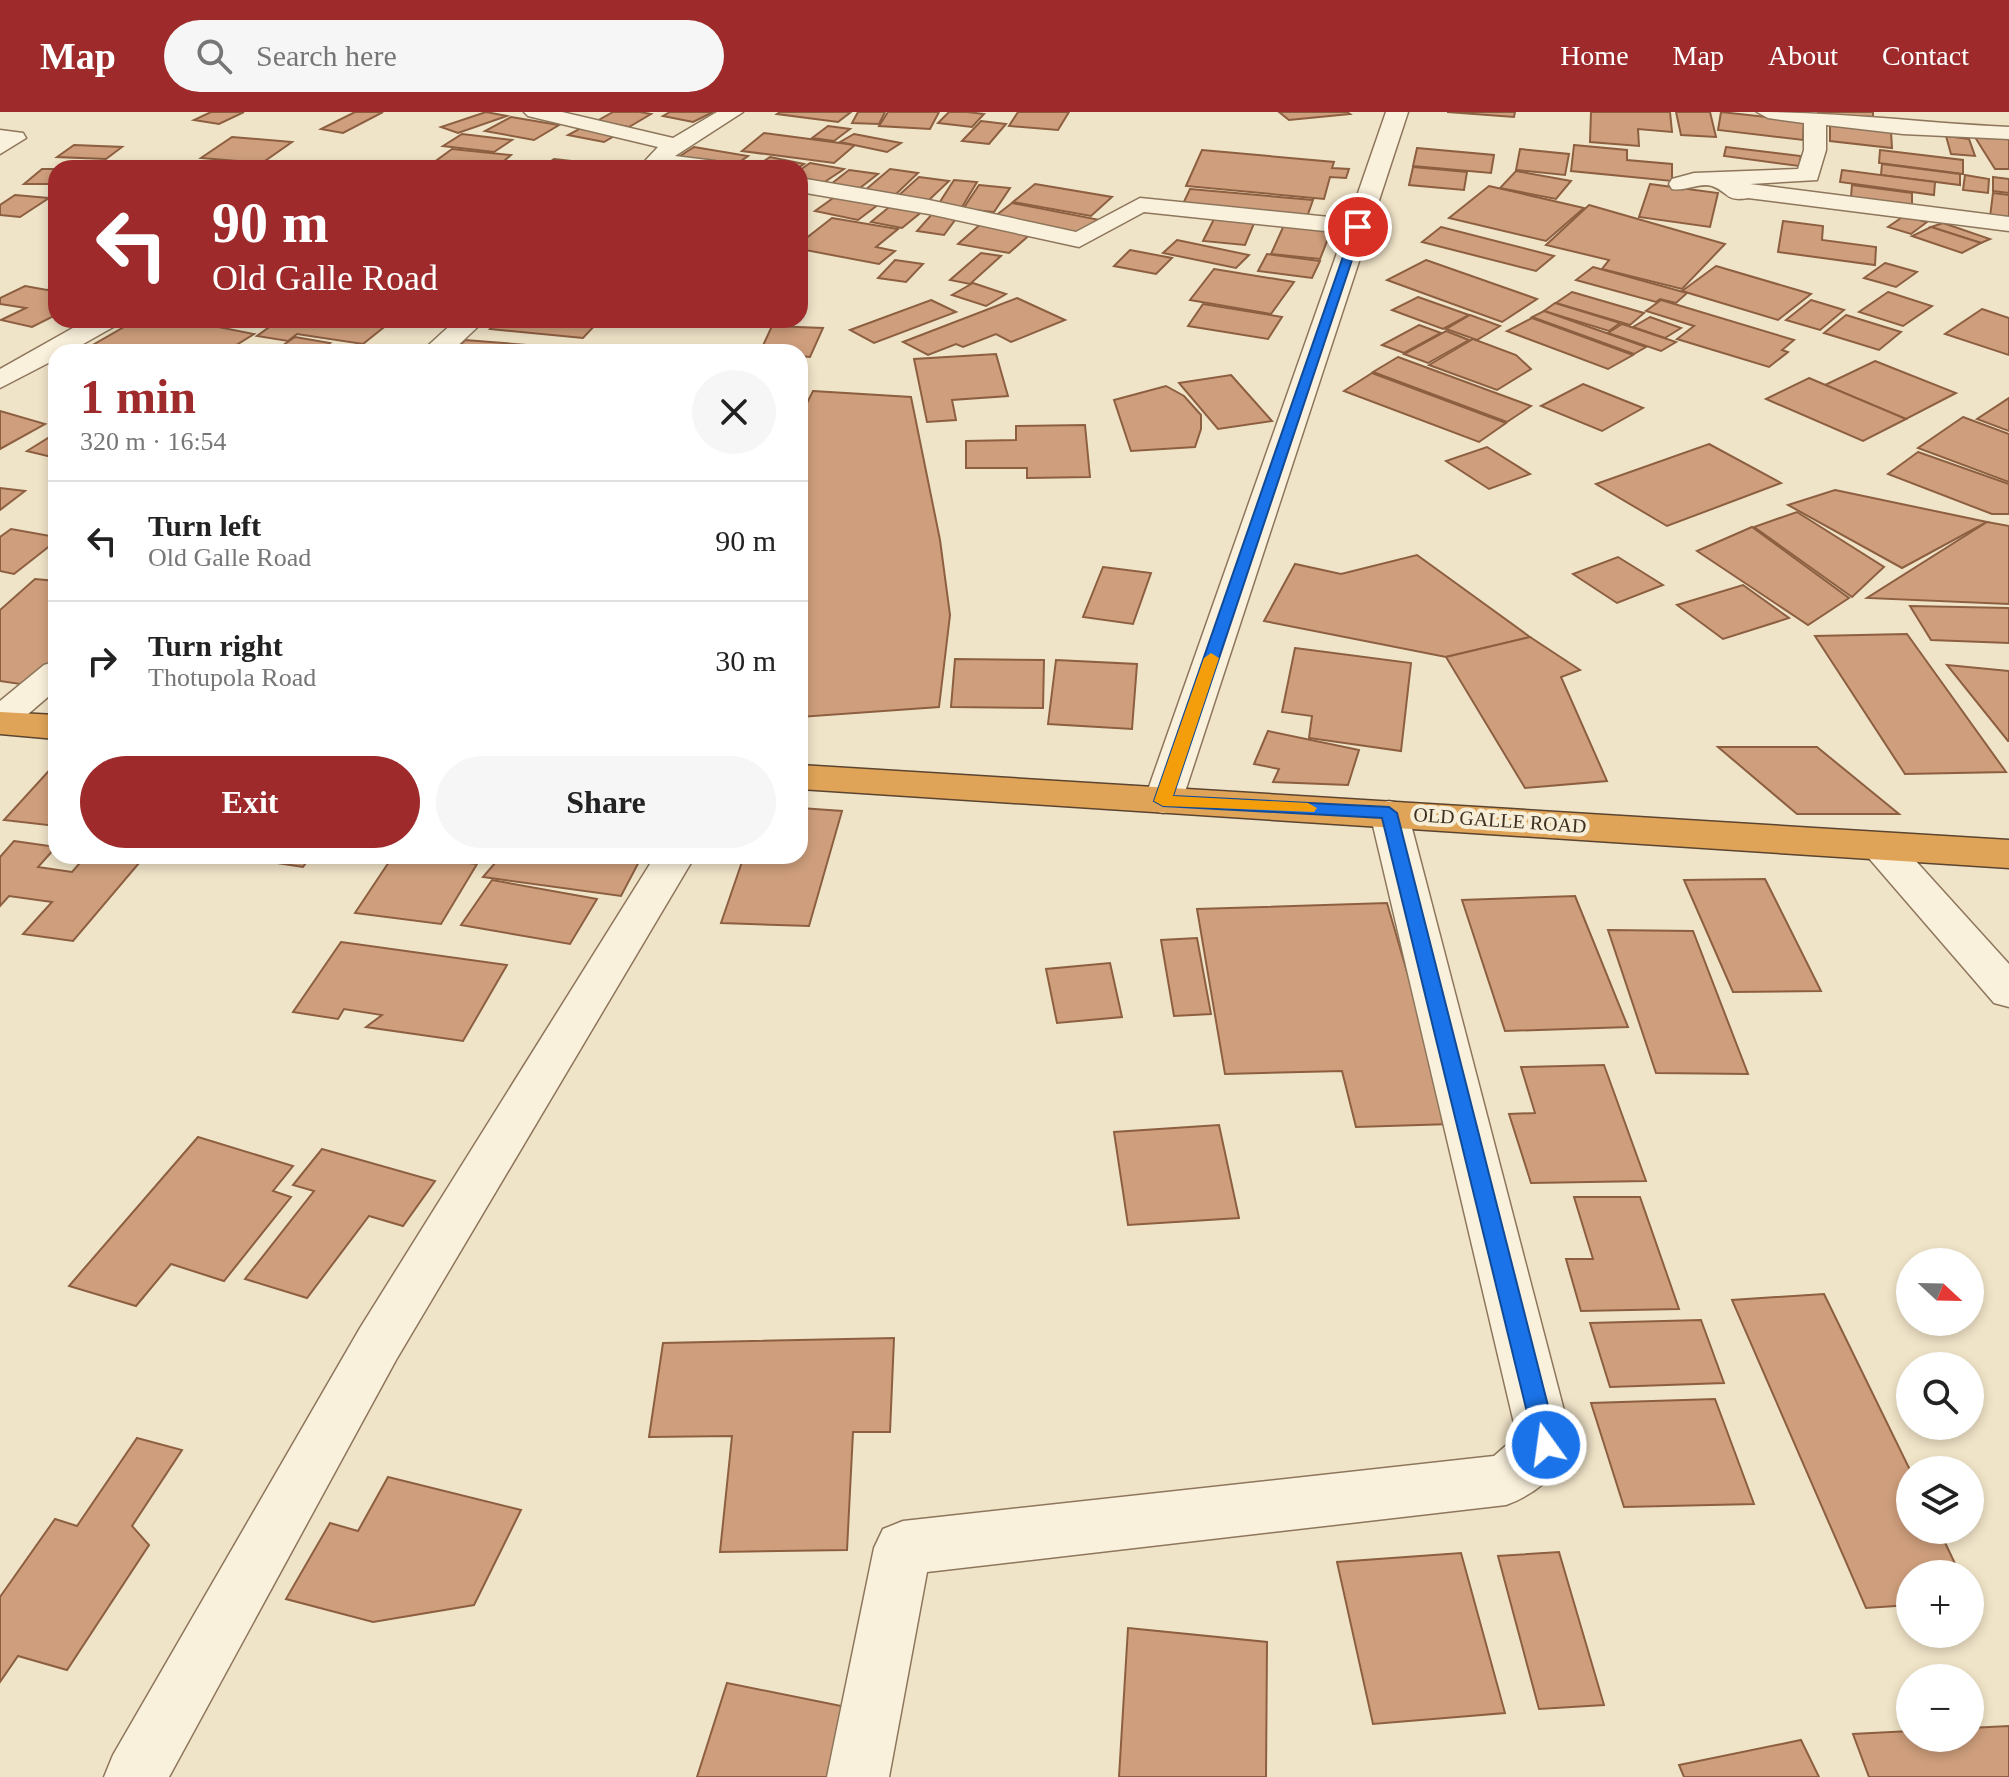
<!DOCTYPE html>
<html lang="en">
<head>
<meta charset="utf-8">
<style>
	body { margin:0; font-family:"Times New Roman",serif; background:#f6f6f6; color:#222; height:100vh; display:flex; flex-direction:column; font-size:30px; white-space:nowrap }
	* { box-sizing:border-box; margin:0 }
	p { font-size:26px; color:#767676 }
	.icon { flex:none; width:44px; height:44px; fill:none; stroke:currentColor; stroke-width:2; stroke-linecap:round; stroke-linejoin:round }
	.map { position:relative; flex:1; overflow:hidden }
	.drawer { position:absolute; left:48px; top:232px; width:760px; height:520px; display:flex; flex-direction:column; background:#fff; border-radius:24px; box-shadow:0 4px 12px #0003 }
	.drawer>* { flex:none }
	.hud { position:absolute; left:48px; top:48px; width:760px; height:168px; border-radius:24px; box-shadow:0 4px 12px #0003; background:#9e2a2b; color:#fff; overflow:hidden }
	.needle { width:52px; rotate:112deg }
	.controls { position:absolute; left:1896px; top:1136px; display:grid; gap:16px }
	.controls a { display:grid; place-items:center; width:88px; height:88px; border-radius:50%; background:#fff; box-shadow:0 4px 12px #0003; font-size:40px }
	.pin { position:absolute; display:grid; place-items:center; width:68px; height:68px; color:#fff; margin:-34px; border:4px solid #fff; border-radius:50%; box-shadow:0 2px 8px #0007 }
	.me { position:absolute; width:88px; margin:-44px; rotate:346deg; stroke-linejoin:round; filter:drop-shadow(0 0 6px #0008) }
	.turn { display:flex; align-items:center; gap:28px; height:168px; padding:0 32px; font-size:36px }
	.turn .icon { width:104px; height:104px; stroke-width:2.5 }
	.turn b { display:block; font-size:56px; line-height:68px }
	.round { display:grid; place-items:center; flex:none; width:84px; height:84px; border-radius:42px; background:#f6f6f6 }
	.overview { display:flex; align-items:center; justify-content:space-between; height:136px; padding:0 32px }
	h1 { font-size:48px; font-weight:800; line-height:60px; color:#9e2a2b }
	.button { display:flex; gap:16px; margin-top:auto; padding:16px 32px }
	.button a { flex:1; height:92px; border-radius:48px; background:#9e2a2b; color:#fff; font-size:32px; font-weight:800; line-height:92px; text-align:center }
	.button a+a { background:#f6f6f6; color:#222 }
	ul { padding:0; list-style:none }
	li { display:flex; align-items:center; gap:24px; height:120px; padding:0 32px; border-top:2px solid #e0e0e0 }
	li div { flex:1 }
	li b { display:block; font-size:30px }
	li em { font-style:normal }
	header { display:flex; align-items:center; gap:48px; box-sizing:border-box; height:112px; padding:0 40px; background:#9e2a2b; color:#fff }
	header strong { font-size:38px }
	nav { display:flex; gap:44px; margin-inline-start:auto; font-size:28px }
	.search { width:560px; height:72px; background:#f6f6f6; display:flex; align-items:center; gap:20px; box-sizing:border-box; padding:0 28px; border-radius:44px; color:#767676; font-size:30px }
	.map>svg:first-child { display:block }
	.building { fill:#cf9f7d; stroke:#8d5f41; stroke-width:2 }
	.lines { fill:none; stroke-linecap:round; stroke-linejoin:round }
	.street-casing { stroke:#8d765c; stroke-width:3 }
	.highway-casing { stroke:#5b4430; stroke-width:3 }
	.street { fill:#faf1dc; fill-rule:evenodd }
	.highway { fill:#e0a458; fill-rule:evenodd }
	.route { fill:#1a73e8; stroke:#114b97; stroke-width:2 }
	.slow { fill:#f59e0b }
	.labels { text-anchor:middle; stroke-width:8; stroke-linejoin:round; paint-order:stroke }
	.street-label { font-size:20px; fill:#3d2e20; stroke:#f7eed8 }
</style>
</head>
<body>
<header>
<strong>Map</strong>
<div class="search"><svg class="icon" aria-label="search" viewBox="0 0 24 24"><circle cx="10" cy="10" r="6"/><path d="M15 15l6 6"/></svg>Search here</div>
<nav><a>Home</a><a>Map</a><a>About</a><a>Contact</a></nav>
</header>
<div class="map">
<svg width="2009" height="1665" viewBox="0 0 2009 1665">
	<rect width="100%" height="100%" fill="#f0e4c8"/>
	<!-- building -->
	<g class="building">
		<polygon points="211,0 244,0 219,12 194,8"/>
		<polygon points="355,0 383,0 343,21 321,17"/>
		<polygon points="486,0 507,4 458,21 441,15"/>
		<polygon points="613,0 640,0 651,2 629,15 597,9"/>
		<polygon points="670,0 713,0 693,10 663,4"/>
		<polygon points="780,0 851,0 838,10 777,2"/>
		<polygon points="858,0 885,0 879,12 852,11"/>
		<polygon points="888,0 939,0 930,17 879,14"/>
		<polygon points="949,0 967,0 984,2 972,15 938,11"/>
		<polygon points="1018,0 1069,0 1058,18 1009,14"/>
		<polygon points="1279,0 1347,0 1350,2 1289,8"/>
		<polygon points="1447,0 1515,0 1514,5"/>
		<polygon points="1591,0 1670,0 1672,20 1638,17 1639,34 1590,30"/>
		<polygon points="1676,0 1710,0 1716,25 1681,23"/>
		<polygon points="1721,0 1804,9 1803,28 1718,18"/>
		<polygon points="1818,0 1873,0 1873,9 1818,4"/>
		<polygon points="511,5 559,13 534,28 485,19"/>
		<polygon points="981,9 1006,12 989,32 962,29"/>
		<polygon points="1830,13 1891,20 1892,36 1830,29"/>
		<polygon points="828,14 850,17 834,29 812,26"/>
		<polygon points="581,16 616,23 604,30 568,23"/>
		<polygon points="764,21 855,33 834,51 742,39"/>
		<polygon points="462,22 512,28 494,40 443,34"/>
		<polygon points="854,22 901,31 887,40 840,30"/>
		<polygon points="1973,22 2009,26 2009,57 1995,57"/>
		<polygon points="1946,24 1969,27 1975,44 1951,42"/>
		<polygon points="232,25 292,30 262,51 201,46"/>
		<polygon points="74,33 122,35 106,47 57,45"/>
		<polygon points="1574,33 1627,38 1627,48 1672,52 1672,69 1571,59"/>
		<polygon points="694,35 748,44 731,56 677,46"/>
		<polygon points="1726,35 1801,44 1799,54 1724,44"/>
		<polygon points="1417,36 1494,43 1491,61 1413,54"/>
		<polygon points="452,37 511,43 504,49 520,50 512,56 433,51"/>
		<polygon points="1520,37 1569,42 1565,63 1516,58"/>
		<polygon points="1202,38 1334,50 1332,56 1349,57 1346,66 1330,65 1324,87 1186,74"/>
		<polygon points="1880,38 1963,48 1963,62 1879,51"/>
		<polygon points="770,45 804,52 798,56 754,56"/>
		<polygon points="554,47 606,53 602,56 541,56"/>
		<polygon points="810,51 844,57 823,71 800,66 800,58"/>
		<polygon points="1882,52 1960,62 1960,73 1881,63"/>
		<polygon points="1413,55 1467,60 1464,78 1409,73"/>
		<polygon points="42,57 56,57 56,72 24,72"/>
		<polygon points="890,57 918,61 894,84 864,79"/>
		<polygon points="849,58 878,62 860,76 831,72"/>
		<polygon points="1842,58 1935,70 1934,83 1840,70"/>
		<polygon points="1516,59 1571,69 1556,87 1500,76"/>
		<polygon points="1965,63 1989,67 1988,81 1963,78"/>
		<polygon points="919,65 949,69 929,88 898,84"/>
		<polygon points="1993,65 2009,67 2009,81 1993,79"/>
		<polygon points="954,68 977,70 962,95 938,93"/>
		<polygon points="1035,72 1112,85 1091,104 1013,90"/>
		<polygon points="1650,72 1718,81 1710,115 1639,105"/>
		<polygon points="979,73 1010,76 994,100 963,97"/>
		<polygon points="1852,73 1912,81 1912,93 1851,85"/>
		<polygon points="1489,74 1584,96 1546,129 1449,106"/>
		<polygon points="1190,77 1313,88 1307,105 1182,94"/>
		<polygon points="1993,81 2009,83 2009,108 1990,105"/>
		<polygon points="15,83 49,86 20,105 0,103 0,93"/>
		<polygon points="836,84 879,92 858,108 815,99"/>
		<polygon points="1012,91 1100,108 1084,123 994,105"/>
		<polygon points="893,92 924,98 902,116 871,110"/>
		<polygon points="1589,93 1725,132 1682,177 1602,157 1609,148 1546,133"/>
		<polygon points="933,101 958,104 944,123 917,119"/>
		<polygon points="1904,104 1927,110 1911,122 1888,115"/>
		<polygon points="1215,105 1255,109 1245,133 1203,129"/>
		<polygon points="832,106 898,117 876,135 895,139 879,152 800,137 800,131"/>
		<polygon points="1783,109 1823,114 1822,128 1876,135 1875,153 1778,140"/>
		<polygon points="983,110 1034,119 1009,141 958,132"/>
		<polygon points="1943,111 1990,127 1981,131 1931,115"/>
		<polygon points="1284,113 1331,119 1320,147 1271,142"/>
		<polygon points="1441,115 1554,144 1536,159 1422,130"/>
		<polygon points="1931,115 1981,131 1962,141 1912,124"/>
		<polygon points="1177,128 1249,143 1236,156 1163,141"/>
		<polygon points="1130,138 1172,146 1156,162 1114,154"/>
		<polygon points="981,141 1001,144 970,172 950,168"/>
		<polygon points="1267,142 1320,149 1312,166 1258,159"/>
		<polygon points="895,148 923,152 906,170 878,166"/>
		<polygon points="1426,148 1537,187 1502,210 1387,168"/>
		<polygon points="1885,151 1917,160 1896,175 1864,166"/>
		<polygon points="1716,154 1811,182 1778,208 1682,179"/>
		<polygon points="1593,155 1687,181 1676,191 1660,187 1656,190 1576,168"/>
		<polygon points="1214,157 1294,170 1271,202 1190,188"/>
		<polygon points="973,171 1006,182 986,194 952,183"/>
		<polygon points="25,174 47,178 56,175 56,203 32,215 1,208 26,196 0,192 0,186"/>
		<polygon points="1572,180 1644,201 1630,213 1556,191"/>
		<polygon points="1888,180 1932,194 1903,214 1859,200"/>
		<polygon points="1418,185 1469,203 1443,217 1392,198"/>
		<polygon points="1017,186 1065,208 1011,230 996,222 963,235 956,232 928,243 903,230"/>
		<polygon points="931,188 956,200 874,231 850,218"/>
		<polygon points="1661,188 1794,228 1782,238 1788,240 1769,255 1677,227 1694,214 1646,199"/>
		<polygon points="1811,188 1844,198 1820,218 1786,208"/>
		<polygon points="1555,191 1620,211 1609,219 1544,199"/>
		<polygon points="1203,192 1282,205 1268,227 1188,214"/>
		<polygon points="1982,197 2009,206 2009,243 1945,222"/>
		<polygon points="1544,199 1646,235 1634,242 1532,205"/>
		<polygon points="1470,203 1500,214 1477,228 1446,217"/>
		<polygon points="1846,203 1901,220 1879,238 1824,221"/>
		<polygon points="1650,205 1681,216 1665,226 1633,215"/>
		<polygon points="1532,206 1633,243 1608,257 1507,219"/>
		<polygon points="156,208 183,208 254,222 225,240 111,240 91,234 131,211 145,214"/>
		<polygon points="279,208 393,208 363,232 297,222 288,229 257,224"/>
		<polygon points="499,208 593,208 599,209 583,226 490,217"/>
		<polygon points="1622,212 1676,230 1661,239 1608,221"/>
		<polygon points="1419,213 1441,221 1404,241 1382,233"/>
		<polygon points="772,214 823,216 810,245 800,244 800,240 760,240"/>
		<polygon points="1446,219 1469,228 1428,251 1404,242"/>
		<polygon points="295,225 330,231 317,240 273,240"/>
		<polygon points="1473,227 1516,243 1531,257 1497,278 1429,253"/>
		<polygon points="465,228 528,233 522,240 454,240"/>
		<polygon points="996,242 1008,284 952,288 956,308 927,310 914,247"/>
		<polygon points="1398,245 1531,294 1507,310 1373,260"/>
		<polygon points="1875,249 1956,281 1906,307 1825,273"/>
		<polygon points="1372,261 1506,311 1479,330 1344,279"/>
		<polygon points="1231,263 1272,309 1218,317 1179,271"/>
		<polygon points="1809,266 1906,307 1863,329 1766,287"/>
		<polygon points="1583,272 1643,296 1602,319 1541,294"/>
		<polygon points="1166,274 1184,284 1201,303 1201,317 1195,335 1131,339 1114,288"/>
		<polygon points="813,279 911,285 940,428 950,503 939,595 800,605 807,511 800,466 800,305"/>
		<polygon points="2009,286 2009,319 1977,307"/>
		<polygon points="0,299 45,312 0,337"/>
		<polygon points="1963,305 2009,322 2009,370 1918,336"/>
		<polygon points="1085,313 1090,365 1027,366 1027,356 966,356 966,329 1016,328 1016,314"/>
		<polygon points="56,321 56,346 27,339"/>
		<polygon points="1709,332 1781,371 1667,414 1596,372"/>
		<polygon points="1487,335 1530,362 1489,377 1446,349"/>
		<polygon points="1918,340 2009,372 2009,402 1992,402 1888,362"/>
		<polygon points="0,376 25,379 0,398"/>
		<polygon points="1835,378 1987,410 1902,456 1788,393"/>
		<polygon points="1797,400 1884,455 1852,485 1754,415"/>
		<polygon points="1987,410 2009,414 2009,492 1867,486"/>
		<polygon points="1752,415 1849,486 1808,513 1697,439"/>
		<polygon points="11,417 56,425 56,429 14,462 0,459 0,425"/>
		<polygon points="1417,443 1530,525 1446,545 1264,509 1295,452 1341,462"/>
		<polygon points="1618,445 1663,473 1617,491 1573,462"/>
		<polygon points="1103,455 1151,461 1133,512 1083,505"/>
		<polygon points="35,467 56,469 56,545 27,573 0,569 0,498"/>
		<polygon points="1743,473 1789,506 1723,527 1677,493"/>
		<polygon points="1910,494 2009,496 2009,531 1931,528"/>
		<polygon points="1907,522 2006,660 1905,662 1815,524"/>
		<polygon points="1530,525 1580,558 1561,565 1607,669 1525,676 1446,545"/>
		<polygon points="1295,536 1411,551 1401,639 1309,626 1312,604 1282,600"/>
		<polygon points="955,547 1044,548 1043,596 951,595"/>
		<polygon points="1056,548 1137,552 1132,617 1048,612"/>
		<polygon points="1947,553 2009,559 2009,629 2008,629"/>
		<polygon points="1268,619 1359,638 1348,673 1273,670 1279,657 1254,652"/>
		<polygon points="1718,635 1817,635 1899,702 1797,702"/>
		<polygon points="56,651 56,714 4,708"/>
		<polygon points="800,696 842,699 809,814 721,811 744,744 800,744"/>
		<polygon points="14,729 56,735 38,755 72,760 86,744 145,744 73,829 23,822 52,790 9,784 0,794 0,745"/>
		<polygon points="228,744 264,744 260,750 226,747"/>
		<polygon points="268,744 311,744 303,755 264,749"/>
		<polygon points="393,744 411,744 477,752 441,812 355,801"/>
		<polygon points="501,744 642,744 621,784 483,765"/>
		<polygon points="1765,767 1821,879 1733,880 1684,768"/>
		<polygon points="492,768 597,787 570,832 461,813"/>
		<polygon points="1575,784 1628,915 1505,919 1462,788"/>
		<polygon points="1387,791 1451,1012 1356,1015 1342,959 1225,962 1197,797"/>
		<polygon points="1608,818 1693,819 1748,962 1656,961"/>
		<polygon points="1197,826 1211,902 1174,904 1161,828"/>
		<polygon points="341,830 507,853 463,929 366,915 382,903 344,897 338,907 293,900"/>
		<polygon points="1110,851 1122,905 1057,911 1046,857"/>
		<polygon points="1604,953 1646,1069 1531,1071 1509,1002 1535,1001 1521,955"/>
		<polygon points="1219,1013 1239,1106 1128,1113 1114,1020"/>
		<polygon points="198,1025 293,1054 273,1079 291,1085 224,1169 171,1152 136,1194 69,1174"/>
		<polygon points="322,1037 435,1069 403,1114 369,1104 307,1186 245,1167 314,1079 293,1073"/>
		<polygon points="1574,1085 1640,1085 1679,1197 1581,1199 1566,1147 1593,1147"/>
		<polygon points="1824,1182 1910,1358 1910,1418 1939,1418 1960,1462 1910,1462 1910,1493 1866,1496 1732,1188"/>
		<polygon points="1701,1208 1724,1271 1610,1275 1590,1211"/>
		<polygon points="894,1226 890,1320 853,1320 847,1438 720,1440 732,1324 649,1325 663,1231"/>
		<polygon points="1715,1287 1754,1392 1624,1395 1591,1291"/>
		<polygon points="137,1326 182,1338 132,1414 149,1433 67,1558 18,1544 0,1570 0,1485 55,1407 77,1414"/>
		<polygon points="388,1365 521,1398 474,1493 373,1510 286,1487 330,1411 358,1419"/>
		<polygon points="1559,1440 1604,1593 1539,1597 1498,1444"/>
		<polygon points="1461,1441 1505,1601 1373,1612 1337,1450"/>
		<polygon points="1128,1516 1267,1530 1266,1665 1119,1665"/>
		<polygon points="727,1571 866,1599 849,1665 697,1665"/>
		<polygon points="2009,1614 2009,1665 1869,1665 1853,1622 1910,1619 1910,1626 1970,1626 1970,1616"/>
		<polygon points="1801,1628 1819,1665 1684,1665 1679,1653"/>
	</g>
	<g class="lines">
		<defs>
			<g id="street">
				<polygon points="524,0 562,0 673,26 717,0 743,0 675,44 715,49 726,56 647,55 644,50 658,35 528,4"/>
				<polygon points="1386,0 1408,0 1182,689 1177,698 1163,701 1149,698 1144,689 1344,121 1144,100 1079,135 929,102 800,80 800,66 929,88 1076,120 1140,86 1349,107"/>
				<path d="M 1757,0 C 1841,0 1925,11 2009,15 L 2009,27 L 1903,22 L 1826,13 L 1826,38 L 1817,68 L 1750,72 L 2009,105 L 2009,119 L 1748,86 C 1725,90 1729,80 1712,74 C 1699,70 1685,80 1672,77 L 1669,72 L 1672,67 L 1694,61 L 1798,57 L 1804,38 L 1804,11 L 1768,6 Z"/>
				<polygon points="0,18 23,21 26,26 0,42"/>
				<polygon points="87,208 119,208 115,214 69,240 56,240 56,247 0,276 0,257"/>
				<polygon points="456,208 485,208 451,240 421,240"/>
				<polygon points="56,549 56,578 13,615 0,618 0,589 44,553"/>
				<path d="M 1389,689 L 1403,692 L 1408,701 L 1573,1333 C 1561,1361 1534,1383 1506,1393 L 927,1460 L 889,1665 L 827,1665 L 874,1436 L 883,1417 L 903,1409 L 1494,1344 L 1517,1324 L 1370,701 L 1375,692 Z"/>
				<polygon points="1881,722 1895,726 2009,852 2009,895 1994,891 1867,744 1861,735 1867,726"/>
				<polygon points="655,744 695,744 396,1248 169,1665 104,1665 113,1643 360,1216"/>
			</g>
			<g id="highway">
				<polygon points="0,600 56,603 56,627 0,622"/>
				<polygon points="800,653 2009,728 2009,756 800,677"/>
			</g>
		</defs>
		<!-- street casing -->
		<use href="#street" class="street-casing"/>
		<!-- highway casing -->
		<use href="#highway" class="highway-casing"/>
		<!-- street -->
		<use href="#street" class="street"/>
		<!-- highway -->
		<use href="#highway" class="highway"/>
	</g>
	<!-- route -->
	<polygon class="route" points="1354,113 1363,115 1173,684 1389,695 1397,701 1558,1333 1555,1341 1546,1344 1538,1341 1535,1333 1382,706 1163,694 1154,689"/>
	<!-- slow -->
	<polygon class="slow" points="1211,541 1219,546 1173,684 1308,691 1317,696 1314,700 1163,694 1154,689 1204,546"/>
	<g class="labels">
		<!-- street labels -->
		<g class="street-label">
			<text transform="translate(1500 708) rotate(4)" y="7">OLD GALLE ROAD</text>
		</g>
	</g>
</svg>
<div class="controls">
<a><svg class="needle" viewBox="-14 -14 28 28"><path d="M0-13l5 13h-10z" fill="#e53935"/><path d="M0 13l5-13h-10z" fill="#767676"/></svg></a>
<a><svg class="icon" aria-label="search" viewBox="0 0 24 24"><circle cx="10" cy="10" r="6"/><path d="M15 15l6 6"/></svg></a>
<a><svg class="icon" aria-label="layers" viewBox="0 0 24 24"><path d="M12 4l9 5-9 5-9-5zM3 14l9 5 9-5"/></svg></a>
<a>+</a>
<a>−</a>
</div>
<div class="pin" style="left:1358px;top:115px;background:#d93025"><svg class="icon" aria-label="arrive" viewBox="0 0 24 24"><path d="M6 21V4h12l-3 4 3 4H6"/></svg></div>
<svg class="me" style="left:1546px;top:1333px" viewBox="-20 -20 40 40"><circle r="17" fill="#1a73e8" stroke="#fff" stroke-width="3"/><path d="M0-11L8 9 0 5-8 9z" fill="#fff"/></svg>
<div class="hud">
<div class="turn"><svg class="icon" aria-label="left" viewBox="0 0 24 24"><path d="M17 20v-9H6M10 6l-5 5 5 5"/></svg><div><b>90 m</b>Old Galle Road</div></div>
</div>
<section class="drawer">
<div class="overview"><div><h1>1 min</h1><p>320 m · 16:54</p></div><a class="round"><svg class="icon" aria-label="close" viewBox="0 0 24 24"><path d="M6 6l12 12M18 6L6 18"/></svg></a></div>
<ul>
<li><svg class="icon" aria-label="left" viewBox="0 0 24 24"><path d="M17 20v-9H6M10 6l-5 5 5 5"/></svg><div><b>Turn left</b><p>Old Galle Road</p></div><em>90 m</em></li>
<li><svg class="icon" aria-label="right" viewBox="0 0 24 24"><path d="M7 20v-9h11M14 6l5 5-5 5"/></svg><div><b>Turn right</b><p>Thotupola Road</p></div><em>30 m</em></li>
</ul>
<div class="button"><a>Exit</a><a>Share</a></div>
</section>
</div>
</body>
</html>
